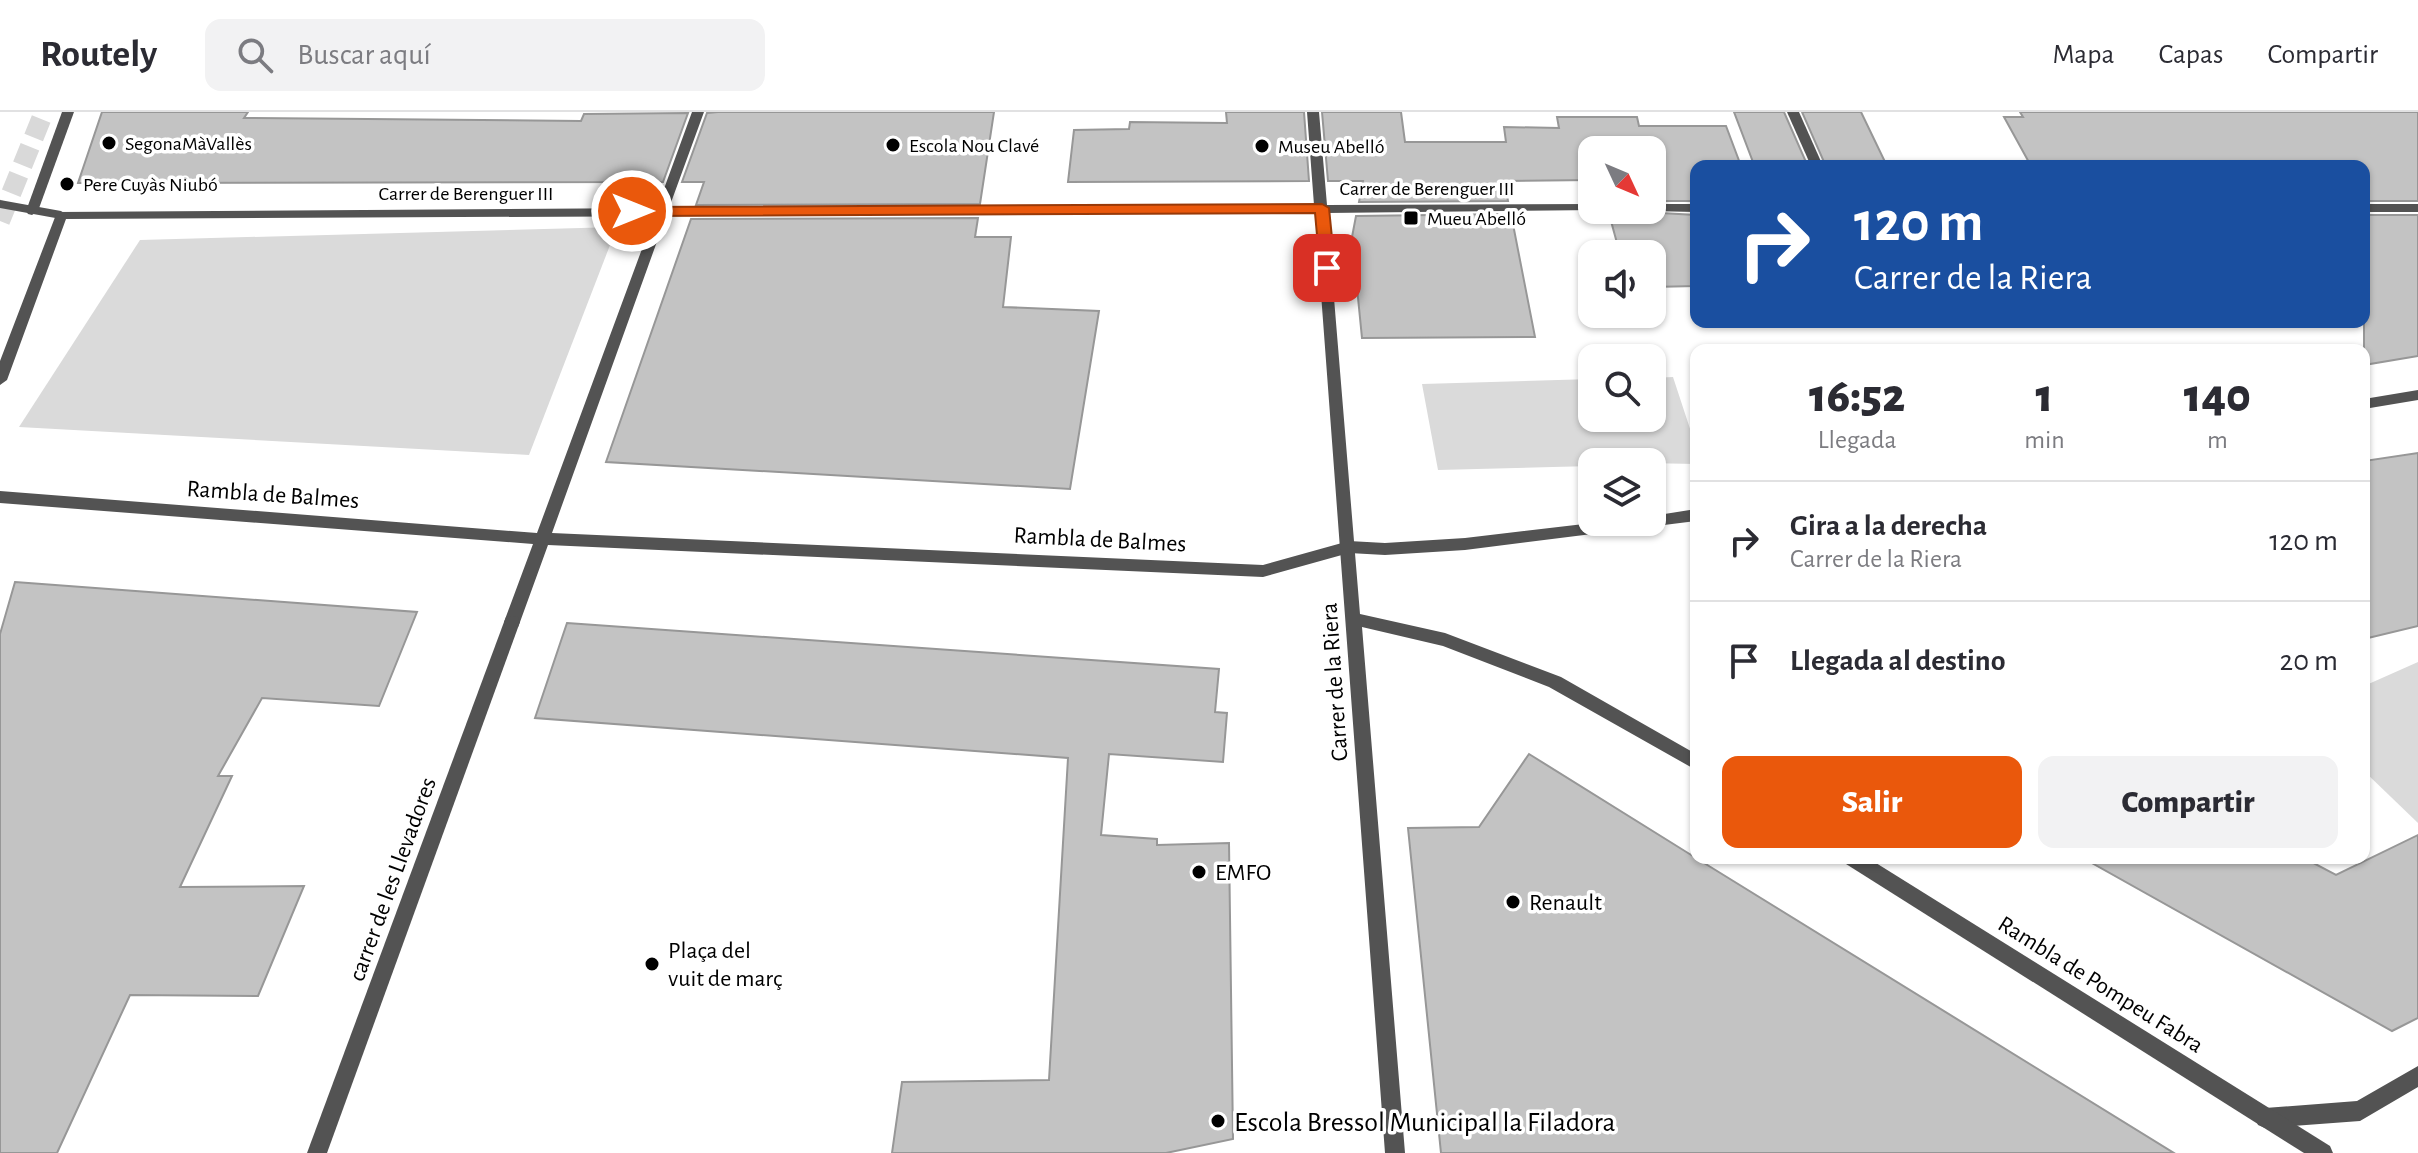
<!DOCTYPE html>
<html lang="es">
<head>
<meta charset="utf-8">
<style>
	body { margin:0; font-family:"Alegreya Sans",sans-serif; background:#f2f2f3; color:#2b2b33; height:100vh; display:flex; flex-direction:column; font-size:30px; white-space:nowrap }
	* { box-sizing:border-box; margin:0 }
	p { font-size:26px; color:#7c7c81 }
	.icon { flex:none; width:44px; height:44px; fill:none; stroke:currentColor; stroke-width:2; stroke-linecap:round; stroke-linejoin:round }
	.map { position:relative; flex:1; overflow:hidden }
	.drawer { position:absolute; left:1690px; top:232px; width:680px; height:520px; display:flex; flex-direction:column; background:#fff; border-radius:16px; box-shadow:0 2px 6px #0004 }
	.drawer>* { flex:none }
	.hud { position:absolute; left:1690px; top:48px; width:680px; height:168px; border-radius:16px; box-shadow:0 2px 6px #0004; background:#1a4fa0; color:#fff; overflow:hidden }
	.needle { width:52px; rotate:134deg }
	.fabs { position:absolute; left:1578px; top:24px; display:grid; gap:16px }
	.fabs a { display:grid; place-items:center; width:88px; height:88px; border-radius:16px; background:#fff; box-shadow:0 2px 6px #0004; font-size:40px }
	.pin { position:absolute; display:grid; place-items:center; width:68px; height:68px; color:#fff; margin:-34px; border-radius:16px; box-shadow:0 4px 12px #0006 }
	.me { position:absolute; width:88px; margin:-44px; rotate:90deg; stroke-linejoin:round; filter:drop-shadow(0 0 6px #0008) }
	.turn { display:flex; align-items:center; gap:28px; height:168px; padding:0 32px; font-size:36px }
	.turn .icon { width:104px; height:104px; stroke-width:2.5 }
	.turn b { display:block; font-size:56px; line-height:68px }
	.eta { display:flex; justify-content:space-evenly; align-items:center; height:136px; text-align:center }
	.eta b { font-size:48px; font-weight:800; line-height:56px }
	.cta { display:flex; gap:16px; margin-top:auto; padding:16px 32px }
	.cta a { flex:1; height:92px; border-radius:16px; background:#ea580c; color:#fff; font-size:32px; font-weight:800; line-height:92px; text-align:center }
	.cta a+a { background:#f2f2f3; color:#2b2b33 }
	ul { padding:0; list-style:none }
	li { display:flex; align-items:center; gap:24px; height:120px; padding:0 32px; border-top:2px solid #e1e1e2 }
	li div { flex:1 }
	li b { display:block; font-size:30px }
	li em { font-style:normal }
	header { display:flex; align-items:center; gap:48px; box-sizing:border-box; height:112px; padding:0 40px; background:#fff; border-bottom:2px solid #e1e1e2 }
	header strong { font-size:38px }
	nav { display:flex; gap:44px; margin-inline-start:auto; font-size:28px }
	.search { width:560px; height:72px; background:#f2f2f3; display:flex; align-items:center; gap:20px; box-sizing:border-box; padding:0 28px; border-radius:16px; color:#7c7c81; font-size:30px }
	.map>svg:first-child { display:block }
	.green { fill:#dadada }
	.building { fill:#c3c3c3; stroke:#979797; stroke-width:2 }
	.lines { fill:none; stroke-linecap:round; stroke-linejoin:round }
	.motorway-tunnel { stroke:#d9d9d9; stroke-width:20; stroke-dasharray:20 10; stroke-linecap:butt }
	.service { fill:#535353; fill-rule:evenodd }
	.pedestrian { fill:#535353; fill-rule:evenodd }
	.minor { fill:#535353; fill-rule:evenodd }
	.route { fill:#ea580c; stroke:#983908; stroke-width:2 }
	.poi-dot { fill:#000; stroke:#fff; stroke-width:3 }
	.labels { text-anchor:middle; stroke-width:7; stroke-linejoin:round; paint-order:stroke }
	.far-poi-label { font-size:20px; fill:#000; stroke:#fff; text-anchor:start }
	.far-street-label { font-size:20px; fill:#000; stroke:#fff }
	.street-label { font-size:24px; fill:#000; stroke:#fff }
	.poi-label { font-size:24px; fill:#000; stroke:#fff; text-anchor:start }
	.near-poi-label { font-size:28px; fill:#000; stroke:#fff; text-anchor:start }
</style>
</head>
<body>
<header>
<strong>Routely</strong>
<div class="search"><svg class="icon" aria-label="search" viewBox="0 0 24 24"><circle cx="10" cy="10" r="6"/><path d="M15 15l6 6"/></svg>Buscar aquí</div>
<nav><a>Mapa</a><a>Capas</a><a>Compartir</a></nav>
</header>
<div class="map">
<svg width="2418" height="1041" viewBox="0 0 2418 1041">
	<rect width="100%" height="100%" fill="#fff"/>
	<!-- green -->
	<g class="green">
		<polygon points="617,115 529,343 19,315 140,128"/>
		<polygon points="1673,265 1696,335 1696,352 1592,350 1592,354 1438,358 1422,272 1592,267 1592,306 1652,306 1652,266"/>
		<polygon points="2418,550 2418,711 2364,659 2364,574"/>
	</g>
	<!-- building -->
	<g class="building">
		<polygon points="102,0 248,0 244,6 581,9 584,2 688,1 663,70 78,71"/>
		<polygon points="718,0 994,0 980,92 696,93 704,70 682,70 707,1"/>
		<polygon points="1226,0 1304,0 1309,69 1068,70 1074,18 1129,17 1130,10 1227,11"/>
		<polygon points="1322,0 1401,0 1405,30 1506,30 1504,15 1559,16 1557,5 1637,5 1639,14 1726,14 1741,54 1696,54 1696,89 1652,89 1652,38 1592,38 1592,68 1504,69 1508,89 1359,90 1363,69 1328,69"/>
		<polygon points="1734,0 1784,0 1806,50 1753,50"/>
		<polygon points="1802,0 1861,0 1887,54 1841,54 1840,50 1824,50"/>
		<polygon points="2020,0 2418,0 2418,89 2364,89 2364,54 2031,54 2004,5 2023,5"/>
		<polygon points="1608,98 1696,103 1696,174 1652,175 1652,142 1620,142"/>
		<polygon points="1511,102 1535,225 1362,226 1352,125 1356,104"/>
		<polygon points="2364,103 2418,103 2418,244 2364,253"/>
		<polygon points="978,106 975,125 1011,125 1003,195 1099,199 1070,377 606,350 691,107"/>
		<polygon points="2418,341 2418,514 2364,527 2364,349"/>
		<polygon points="15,470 417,500 379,594 262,586 218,664 232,664 180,775 304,774 258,884 130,883 57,1041 0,1041 0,522"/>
		<polygon points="567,511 1219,557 1215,600 1227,601 1223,650 1109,642 1101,723 1157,727 1157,733 1229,731 1233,1027 1166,1041 892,1041 902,970 1049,968 1068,646 535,606"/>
		<polygon points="1529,642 1696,746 2174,1041 1441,1041 1408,716 1479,715"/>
		<polygon points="2418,723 2418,906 2392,919 2083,746 2304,746 2336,763"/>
	</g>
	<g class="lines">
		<!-- motorway-tunnel -->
		<polyline class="motorway-tunnel" points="0,109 44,0"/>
		<!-- service -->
		<polygon class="service" points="0,88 61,99 67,103 61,107 0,96"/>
		<!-- pedestrian -->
		<g class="pedestrian">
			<polygon points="662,95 668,99 552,421 1263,453 1349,429 1385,431 1465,426 1601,410 1652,410 1652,404 1696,397 1696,409 1465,438 1385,443 1349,441 1263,465 548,433 520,510 518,515 506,515 504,510 533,432 0,391 0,379 537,421 656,99"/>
			<polygon points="2418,278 2418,288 2364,297 2364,287"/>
			<polygon points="2418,954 2418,975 2360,1009 2265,1016 2258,1013 2255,1006 2258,999 2265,996 2357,989"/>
		</g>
		<!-- minor -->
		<g class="minor">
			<polygon points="62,0 74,0 38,99 32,103 28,102 26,99"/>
			<polygon points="692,0 704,0 669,96 1314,93 1307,0 1319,0 1327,93 1592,92 1592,98 1597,98 1327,101 1360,502 1445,521 1561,565 1696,642 1696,658 1549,575 1443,534 1362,515 1405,1041 1385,1041 1315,101 66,107 7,268 0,273 0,249 57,100 657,96"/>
			<polygon points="1787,0 1799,0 1823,54 1811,54"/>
			<polygon points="1652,92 1696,92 1696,100 1648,99 1652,98"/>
			<rect x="2364" y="92" width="54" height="8"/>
			<polygon points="512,504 518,505 520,510 327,1041 307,1041 504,510 506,505"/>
			<polygon points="1843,746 1868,746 2330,1034 2333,1041 2304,1041 1846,752"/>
		</g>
	</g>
	<!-- route -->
	<polygon class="route" points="1322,92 1329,96 1335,156 1327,161 1320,156 1315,101 632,104 625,99 632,95"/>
	<!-- markers -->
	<g class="poi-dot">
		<circle cx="109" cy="31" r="8"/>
		<circle cx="893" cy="33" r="8"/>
		<circle cx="1262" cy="34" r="8"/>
		<circle cx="67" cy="72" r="8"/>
		<rect x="1403" y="98" width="16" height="16" rx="4"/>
		<circle cx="1199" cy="760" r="8"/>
		<circle cx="1513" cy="790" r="8"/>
		<circle cx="652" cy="852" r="8"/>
		<circle cx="1218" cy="1009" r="8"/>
	</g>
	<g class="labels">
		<!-- far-poi labels -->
		<g class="far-poi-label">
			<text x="125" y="38">SegonaMàVallès</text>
			<text x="909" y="40">Escola Nou Clavé</text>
			<text x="1278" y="41">Museu Abelló</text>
			<text x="83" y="79">Pere Cuyàs Niubó</text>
			<text x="1427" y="113">Mueu Abelló</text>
		</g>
		<!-- far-street labels -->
		<g class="far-street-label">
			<text x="1427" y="83">Carrer de Berenguer III</text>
			<text x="466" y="88">Carrer de Berenguer III</text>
		</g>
		<!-- street labels -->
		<g class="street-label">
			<text transform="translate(273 382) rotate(4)" y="8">Rambla de Balmes</text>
			<text transform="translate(1100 427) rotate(3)" y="8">Rambla de Balmes</text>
			<text transform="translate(1334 570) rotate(-94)" y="8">Carrer de la Riera</text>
			<text transform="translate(392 767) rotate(-70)" y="8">carrer de les Llevadores</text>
			<text transform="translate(2101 872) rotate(32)" y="8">Rambla de Pompeu Fabra</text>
		</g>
		<!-- poi labels -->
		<g class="poi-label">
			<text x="1215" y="768">EMFO</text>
			<text x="1529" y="798">Renault</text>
			<text x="668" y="846">Plaça del<tspan x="668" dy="28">vuit de març</tspan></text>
		</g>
		<!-- near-poi labels -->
		<g class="near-poi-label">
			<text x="1234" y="1019">Escola Bressol Municipal la Filadora</text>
		</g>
	</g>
</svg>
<div class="fabs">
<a><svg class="needle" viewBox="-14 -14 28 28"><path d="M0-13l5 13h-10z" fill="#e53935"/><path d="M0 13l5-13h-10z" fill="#7c7c81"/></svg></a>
<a><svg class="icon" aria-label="sound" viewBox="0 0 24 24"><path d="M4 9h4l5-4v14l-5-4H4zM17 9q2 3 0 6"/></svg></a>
<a><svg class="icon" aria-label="search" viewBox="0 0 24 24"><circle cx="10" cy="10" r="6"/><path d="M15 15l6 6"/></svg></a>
<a><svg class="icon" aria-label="layers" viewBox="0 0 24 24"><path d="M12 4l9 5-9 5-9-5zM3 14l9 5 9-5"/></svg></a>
</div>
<div class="pin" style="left:1327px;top:156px;background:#d93025"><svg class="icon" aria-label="arrive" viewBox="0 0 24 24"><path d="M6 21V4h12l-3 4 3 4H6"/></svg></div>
<svg class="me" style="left:632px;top:99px" viewBox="-20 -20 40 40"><circle r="17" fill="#ea580c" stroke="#fff" stroke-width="3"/><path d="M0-11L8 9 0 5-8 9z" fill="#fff"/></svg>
<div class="hud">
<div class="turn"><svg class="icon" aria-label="right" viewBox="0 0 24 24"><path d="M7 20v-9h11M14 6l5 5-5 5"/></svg><div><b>120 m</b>Carrer de la Riera</div></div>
</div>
<section class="drawer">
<div class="eta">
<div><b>16:52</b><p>Llegada</p></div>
<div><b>1</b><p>min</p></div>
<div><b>140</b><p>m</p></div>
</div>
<ul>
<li><svg class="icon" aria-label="right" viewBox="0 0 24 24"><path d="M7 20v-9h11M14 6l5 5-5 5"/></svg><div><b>Gira a la derecha</b><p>Carrer de la Riera</p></div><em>120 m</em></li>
<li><svg class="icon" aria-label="arrive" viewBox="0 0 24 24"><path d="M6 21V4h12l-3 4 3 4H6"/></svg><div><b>Llegada al destino</b></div><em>20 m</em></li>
</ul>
<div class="cta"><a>Salir</a><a>Compartir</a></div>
</section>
</div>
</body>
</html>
